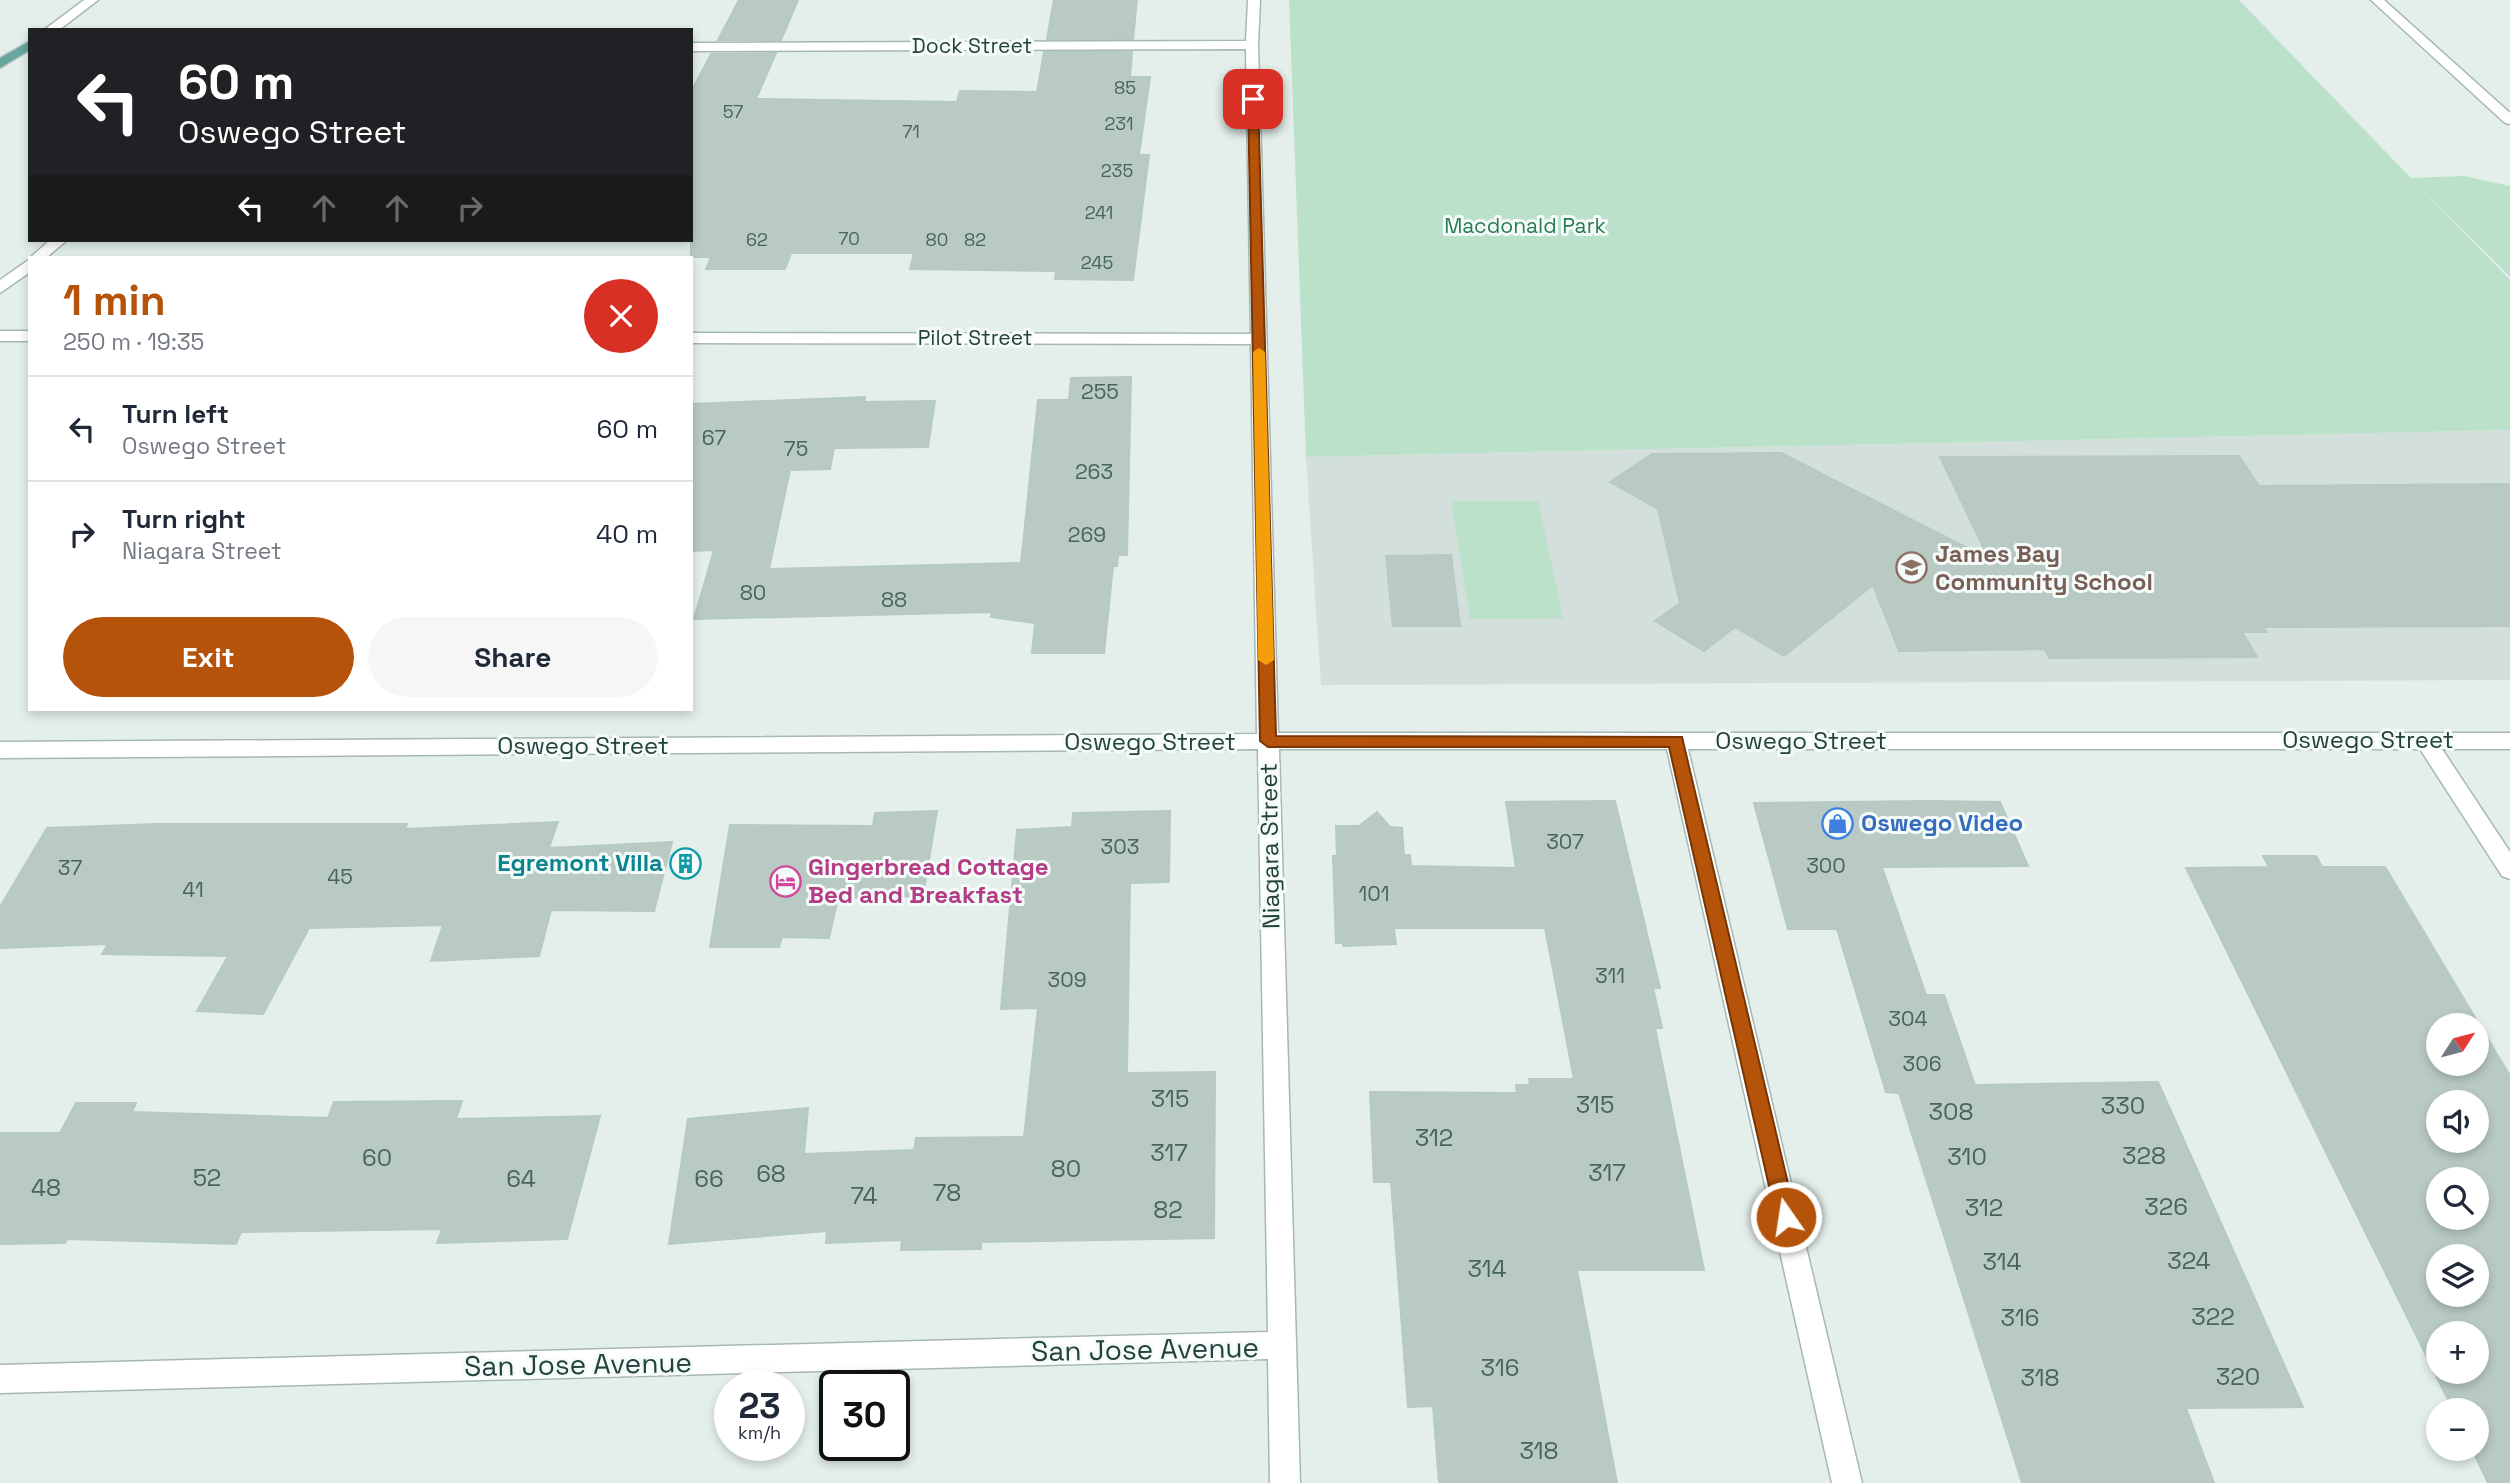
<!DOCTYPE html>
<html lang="en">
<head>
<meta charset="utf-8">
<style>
	body { margin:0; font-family:"Space Grotesk",sans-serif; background:#f6f6f7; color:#1f2937; height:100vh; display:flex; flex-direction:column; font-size:26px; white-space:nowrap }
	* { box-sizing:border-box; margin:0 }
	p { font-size:23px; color:#747a83 }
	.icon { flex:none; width:38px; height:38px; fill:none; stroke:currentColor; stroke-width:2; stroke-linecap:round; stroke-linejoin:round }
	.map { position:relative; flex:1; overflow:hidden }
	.details { position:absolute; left:28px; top:256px; width:665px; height:455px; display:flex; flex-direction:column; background:#fff; border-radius:0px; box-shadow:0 4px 10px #0003 }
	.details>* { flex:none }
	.top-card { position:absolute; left:28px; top:28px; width:665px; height:214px; border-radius:0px; box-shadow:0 4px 10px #0003; background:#202124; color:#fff; overflow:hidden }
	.needle { width:46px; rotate:54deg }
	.buttons { position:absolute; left:2426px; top:1013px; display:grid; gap:14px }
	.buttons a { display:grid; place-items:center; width:63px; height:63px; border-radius:50%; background:#fff; box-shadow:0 4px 10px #0003; font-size:35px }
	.speed { position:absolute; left:714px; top:1370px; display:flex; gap:14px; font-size:35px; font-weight:700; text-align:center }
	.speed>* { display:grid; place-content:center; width:91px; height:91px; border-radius:50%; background:#fff; box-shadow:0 4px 10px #0003; line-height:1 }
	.speed small { font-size:18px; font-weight:400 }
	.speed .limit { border:4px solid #111; border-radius:10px; background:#fff; color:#111 }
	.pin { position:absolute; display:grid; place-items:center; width:60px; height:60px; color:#fff; margin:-30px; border-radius:14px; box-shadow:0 4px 10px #0006 }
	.me { position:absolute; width:77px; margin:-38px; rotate:347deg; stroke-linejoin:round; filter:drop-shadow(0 0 5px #0008) }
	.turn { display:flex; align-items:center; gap:24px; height:147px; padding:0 35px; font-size:32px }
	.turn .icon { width:91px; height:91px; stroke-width:2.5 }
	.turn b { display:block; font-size:49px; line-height:60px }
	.lanes { display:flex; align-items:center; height:66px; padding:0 35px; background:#0003; justify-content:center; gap:35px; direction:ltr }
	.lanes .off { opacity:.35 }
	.round { display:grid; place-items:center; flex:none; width:74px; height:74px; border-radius:37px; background:#f6f6f7 }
	.overview { display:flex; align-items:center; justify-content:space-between; height:119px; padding:0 35px }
	h1 { font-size:42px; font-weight:700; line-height:52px; color:#b45309 }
	.primary-button { display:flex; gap:14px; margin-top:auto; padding:14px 35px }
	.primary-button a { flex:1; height:80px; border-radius:42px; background:#b45309; color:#fff; font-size:28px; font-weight:700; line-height:80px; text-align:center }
	.primary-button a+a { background:#f6f6f7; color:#1f2937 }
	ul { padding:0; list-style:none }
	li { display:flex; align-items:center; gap:21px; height:105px; padding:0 35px; border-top:2px solid #e0e1e3 }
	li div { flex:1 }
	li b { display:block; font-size:26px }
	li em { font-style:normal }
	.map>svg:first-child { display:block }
	.built { fill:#d2dfdb }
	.green { fill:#bce1cb }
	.building { fill:#b9cac5; stroke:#b6c9c3; stroke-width:2; fill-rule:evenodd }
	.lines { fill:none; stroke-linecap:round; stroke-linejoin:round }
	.minor-casing { stroke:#a6b8b3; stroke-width:3 }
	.major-casing { stroke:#c1cac9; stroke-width:3 }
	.minor { fill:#fff; fill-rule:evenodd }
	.major { fill:#66a79e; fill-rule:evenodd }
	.route { fill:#b45309; stroke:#753606; stroke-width:2 }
	.slow { fill:#f59e0b }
	.labels { text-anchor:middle; stroke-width:6; stroke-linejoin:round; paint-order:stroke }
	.far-number-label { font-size:18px; fill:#48645f }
	.far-street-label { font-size:21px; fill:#22423d; stroke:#f5fbf9 }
	.far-park-label { font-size:21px; fill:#297c53; stroke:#f5fbf9 }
	.number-label { font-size:21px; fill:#48645f }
	.education-label { font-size:24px; font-weight:bold; fill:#785e54; stroke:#f5fbf9; text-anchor:start }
	.street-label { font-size:24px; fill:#22423d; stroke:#f5fbf9 }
	.shop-label { font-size:24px; font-weight:bold; fill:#366cbe; stroke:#f5fbf9; text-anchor:start }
	.culture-label { font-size:24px; font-weight:bold; fill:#0d838f; stroke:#f5fbf9; text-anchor:end }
	.hotel-label { font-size:24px; font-weight:bold; fill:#b23c85; stroke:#f5fbf9; text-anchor:start }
	.near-number-label { font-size:24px; fill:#48645f }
	.near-street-label { font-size:28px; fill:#22423d; stroke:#f5fbf9 }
</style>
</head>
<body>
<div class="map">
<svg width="2510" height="1483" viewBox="0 0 2510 1483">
	<rect width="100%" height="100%" fill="#e4efeb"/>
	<!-- built -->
	<polygon class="built" points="2510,430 2510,680 1321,685 1306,457"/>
	<!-- green -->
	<g class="green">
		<polygon points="1289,0 2239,0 2411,178 2464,176 2510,186 2510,277 2417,184 2510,280 2510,430 1306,457"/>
		<polygon points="1451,501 1538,501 1563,618 1470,619"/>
	</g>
	<!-- building -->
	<g class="building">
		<polygon points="739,0 798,0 781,40 718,40"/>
		<polygon points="1054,0 1137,0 1133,39 1047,39"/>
		<polygon points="1044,52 1132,52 1130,77 1150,77 1139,155 1149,155 1133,280 1055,279 1056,271 910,269 914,253 791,253 785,269 706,269 711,257 691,257 691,92 711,54 776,53 756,99 957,102 960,91 1037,92"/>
		<polygon points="1131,377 1127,555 1118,555 1117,566 1113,566 1104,653 1032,653 1035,623 991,617 992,612 694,619 714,550 691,551 691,404 865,397 864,402 935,401 928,447 834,448 830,469 790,470 769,569 1021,563 1038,400 1069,400 1071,378"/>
		<polygon points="1781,453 1989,559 1940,457 2239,456 2259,486 2510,484 2510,626 2263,627 2267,632 2242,632 2257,657 2049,658 2045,649 1899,651 1873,585 1784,656 1735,627 1704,651 1655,621 1680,603 1658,509 1610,482 1652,454"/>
		<polygon points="1451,555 1460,626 1393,626 1386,556"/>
		<polygon points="1615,801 1660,988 1653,988 1662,1028 1655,1028 1704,1270 1577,1270 1617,1483 1439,1483 1433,1406 1408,1407 1391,1182 1374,1182 1370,1092 1517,1093 1516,1085 1530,1085 1529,1079 1574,1079 1545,928 1394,928 1396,944 1343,946 1343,943 1336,943 1333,856 1337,856 1336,826 1359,826 1377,812 1390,827 1402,828 1404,855 1410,855 1411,866 1516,868 1506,802"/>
		<polygon points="1928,801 2000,802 2028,866 1882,867 1926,995 1944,995 1975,1085 2158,1082 2303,1407 2186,1408 2214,1483 2022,1483 1899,1093 1886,1092 1837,929 1788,929 1754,803"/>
		<polygon points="937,811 923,896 838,898 829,938 782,937 779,947 710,947 730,825 873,826 875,813"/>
		<polygon points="1170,811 1169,882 1130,883 1127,1073 1215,1072 1214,1238 981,1242 981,1249 901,1250 902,1240 826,1243 827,1231 669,1244 688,1119 808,1108 804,1154 914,1150 916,1138 1024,1137 1038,1008 1001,1009 1017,830 1072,827 1073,813"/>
		<polygon points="558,822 549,848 672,842 654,911 551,910 539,956 431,961 443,925 309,928 263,1014 197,1011 228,956 102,954 108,944 0,948 0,907 47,828 157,824 407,824 405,829"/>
		<path d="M 2263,856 L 2316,856 L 2322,867 L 2385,867 L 2510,1076 L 2510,1483 L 2488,1483 L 2472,1449 L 2476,1449 L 2476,1410 L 2453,1410 L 2186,868 L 2269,867 ZM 2438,1026 L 2476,1026 L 2476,1064 L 2438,1064 ZM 2438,1102 L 2476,1102 L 2476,1141 L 2438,1141 ZM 2438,1180 L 2476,1180 L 2476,1218 L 2438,1218 ZM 2438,1256 L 2476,1256 L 2476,1295 L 2438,1295 ZM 2438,1334 L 2476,1334 L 2476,1372 L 2438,1372 Z"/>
		<polygon points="462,1101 456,1119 600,1116 567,1239 437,1243 442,1229 241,1232 236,1244 67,1239 65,1243 0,1244 0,1133 60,1133 76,1103 136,1103 132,1112 328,1118 334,1102"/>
	</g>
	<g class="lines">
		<defs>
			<g id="minor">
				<polygon points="84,0 98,0 59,30 44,30"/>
				<polygon points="1248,0 1260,0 1258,45 1278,733 2510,733 2510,749 2442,749 2510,852 2510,879 2502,876 2420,749 1688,749 1862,1483 1832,1483 1667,749 1279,749 1300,1483 1270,1483 1268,1359 0,1393 0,1365 1268,1332 1258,749 0,758 0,742 1257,734 1251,344 691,343 691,333 1251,334 1246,49 691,51 691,43 1246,41"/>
				<polygon points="2371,0 2384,0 2510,113 2510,124 2505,123"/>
				<polygon points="50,240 67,240 47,257 31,257"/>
				<polygon points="30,259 30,272 0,293 0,280"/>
				<rect x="0" y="331" width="30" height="10"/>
			</g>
			<polygon id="major" points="30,41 30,50 0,68 0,58"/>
		</defs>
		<!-- minor casing -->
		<use href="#minor" class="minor-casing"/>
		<!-- major casing -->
		<use href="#major" class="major-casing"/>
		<!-- minor -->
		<use href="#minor" class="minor"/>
		<!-- major -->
		<use href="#major" class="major"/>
	</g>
	<!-- route -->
	<polygon class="route" points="1253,96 1258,99 1276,736 1682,737 1796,1217 1793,1224 1786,1226 1779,1224 1776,1217 1669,747 1268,747 1260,741 1248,99"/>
	<!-- slow -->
	<polygon class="slow" points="1259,348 1265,352 1274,660 1266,665 1258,660 1253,352"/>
	<!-- icons -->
	<defs>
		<symbol id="school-ring" viewBox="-11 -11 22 22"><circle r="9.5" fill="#f5fbf9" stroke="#8d6e63" stroke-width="1.5"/><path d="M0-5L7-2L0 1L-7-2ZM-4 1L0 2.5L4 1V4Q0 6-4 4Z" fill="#8d6e63"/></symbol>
		<symbol id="shop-ring" viewBox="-11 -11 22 22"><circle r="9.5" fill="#f5fbf9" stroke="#3f7fe0" stroke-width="1.5"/><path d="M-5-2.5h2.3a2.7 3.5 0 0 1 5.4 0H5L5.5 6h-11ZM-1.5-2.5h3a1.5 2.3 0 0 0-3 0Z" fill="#3f7fe0"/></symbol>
		<symbol id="building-ring" viewBox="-11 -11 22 22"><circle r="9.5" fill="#f5fbf9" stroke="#0f9aa8" stroke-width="1.5"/><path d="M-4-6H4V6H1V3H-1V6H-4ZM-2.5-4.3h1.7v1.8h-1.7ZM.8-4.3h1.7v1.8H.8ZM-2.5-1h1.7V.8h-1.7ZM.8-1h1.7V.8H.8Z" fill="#0f9aa8"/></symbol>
		<symbol id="hotel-ring" viewBox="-11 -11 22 22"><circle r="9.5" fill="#f5fbf9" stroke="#d1479c" stroke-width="1.5"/><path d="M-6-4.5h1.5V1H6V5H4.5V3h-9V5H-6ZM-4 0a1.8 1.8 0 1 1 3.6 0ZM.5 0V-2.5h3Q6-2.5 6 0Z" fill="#d1479c"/></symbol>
	</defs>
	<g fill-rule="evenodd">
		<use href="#school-ring" x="1894" y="550" width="35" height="35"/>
		<use href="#shop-ring" x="1820" y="806" width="35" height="35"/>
		<use href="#building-ring" x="668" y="846" width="35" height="35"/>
		<use href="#hotel-ring" x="768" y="864" width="35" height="35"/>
	</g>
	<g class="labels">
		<!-- far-number labels -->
		<g class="far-number-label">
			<text x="1125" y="94">85</text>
			<text x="733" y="118">57</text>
			<text x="1119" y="130">231</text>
			<text x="911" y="138">71</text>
			<text x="1117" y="177">235</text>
			<text x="1099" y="219">241</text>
			<text x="849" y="245">70</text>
			<text x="757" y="246">62</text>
			<text x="937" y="246">80</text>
			<text x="975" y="246">82</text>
			<text x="1097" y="269">245</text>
		</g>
		<!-- far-street labels -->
		<g class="far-street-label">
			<text x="972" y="53">Dock Street</text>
			<text x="975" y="345">Pilot Street</text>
		</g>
		<!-- far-park labels -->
		<g class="far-park-label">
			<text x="1525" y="233">Macdonald Park</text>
		</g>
		<!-- number labels -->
		<g class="number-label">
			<text x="1100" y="399">255</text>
			<text x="714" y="445">67</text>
			<text x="796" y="456">75</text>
			<text x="1094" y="479">263</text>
			<text x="1087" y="542">269</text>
			<text x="753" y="600">80</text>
			<text x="894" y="607">88</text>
			<text x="1565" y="849">307</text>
			<text x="1120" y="854">303</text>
			<text x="1826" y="873">300</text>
			<text x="70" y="875">37</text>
			<text x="340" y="884">45</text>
			<text x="193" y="897">41</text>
			<text x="1374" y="901">101</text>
			<text x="1610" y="983">311</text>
			<text x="1067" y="987">309</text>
			<text x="1908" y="1026">304</text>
			<text x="1922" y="1071">306</text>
		</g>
		<!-- education labels -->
		<g class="education-label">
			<text x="1935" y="562">James Bay<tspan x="1935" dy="28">Community School</tspan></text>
		</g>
		<!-- street labels -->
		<g class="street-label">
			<text x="2368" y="748">Oswego Street</text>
			<text x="1801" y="749">Oswego Street</text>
			<text x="1150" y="750">Oswego Street</text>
			<text x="583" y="754">Oswego Street</text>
			<text transform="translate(1270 846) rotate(-91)" y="8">Niagara Street</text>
		</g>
		<!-- shop labels -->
		<g class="shop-label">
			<text x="1861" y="831">Oswego Video</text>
		</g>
		<!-- culture labels -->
		<g class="culture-label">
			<text x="663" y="871">Egremont Villa</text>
		</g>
		<!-- hotel labels -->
		<g class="hotel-label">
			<text x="808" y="875">Gingerbread Cottage<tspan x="808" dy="28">Bed and Breakfast</tspan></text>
		</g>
		<!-- near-number labels -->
		<g class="near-number-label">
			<text x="1170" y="1107">315</text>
			<text x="1595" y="1113">315</text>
			<text x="2123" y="1114">330</text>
			<text x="1951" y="1120">308</text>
			<text x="1434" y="1146">312</text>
			<text x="1169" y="1161">317</text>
			<text x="2144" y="1164">328</text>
			<text x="1967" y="1165">310</text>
			<text x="377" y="1166">60</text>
			<text x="1066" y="1177">80</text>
			<text x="1607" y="1181">317</text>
			<text x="771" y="1182">68</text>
			<text x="207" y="1186">52</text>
			<text x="521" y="1187">64</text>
			<text x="709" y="1187">66</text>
			<text x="46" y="1196">48</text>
			<text x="947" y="1201">78</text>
			<text x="864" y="1204">74</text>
			<text x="2166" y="1215">326</text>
			<text x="1984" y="1216">312</text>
			<text x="1168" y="1218">82</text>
			<text x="2189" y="1269">324</text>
			<text x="2002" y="1270">314</text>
			<text x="1487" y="1277">314</text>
			<text x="2213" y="1325">322</text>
			<text x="2020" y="1326">316</text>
			<text x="1500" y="1376">316</text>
			<text x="2238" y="1385">320</text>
			<text x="2040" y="1386">318</text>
			<text x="1539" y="1459">318</text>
		</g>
		<!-- near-street labels -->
		<g class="near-street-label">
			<text transform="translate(1145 1349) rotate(-1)" y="10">San Jose Avenue</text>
			<text transform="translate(578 1364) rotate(-1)" y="10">San Jose Avenue</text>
		</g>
	</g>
</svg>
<div class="buttons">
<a><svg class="needle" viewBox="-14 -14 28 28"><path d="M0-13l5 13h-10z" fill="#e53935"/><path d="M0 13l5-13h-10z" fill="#747a83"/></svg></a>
<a><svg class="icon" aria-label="sound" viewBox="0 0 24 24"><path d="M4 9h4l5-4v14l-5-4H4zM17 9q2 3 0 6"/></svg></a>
<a><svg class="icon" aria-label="search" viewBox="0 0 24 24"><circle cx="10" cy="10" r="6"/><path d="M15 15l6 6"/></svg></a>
<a><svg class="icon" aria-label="layers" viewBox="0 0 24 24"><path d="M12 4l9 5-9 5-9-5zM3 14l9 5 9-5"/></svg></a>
<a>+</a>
<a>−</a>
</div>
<div class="speed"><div>23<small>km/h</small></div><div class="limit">30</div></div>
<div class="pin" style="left:1253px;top:99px;background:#d93025"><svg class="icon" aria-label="arrive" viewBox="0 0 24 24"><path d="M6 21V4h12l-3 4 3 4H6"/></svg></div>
<svg class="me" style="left:1786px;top:1217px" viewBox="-20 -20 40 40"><circle r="17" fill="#b45309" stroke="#fff" stroke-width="3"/><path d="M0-11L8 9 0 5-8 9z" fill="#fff"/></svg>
<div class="top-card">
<div class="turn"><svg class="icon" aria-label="left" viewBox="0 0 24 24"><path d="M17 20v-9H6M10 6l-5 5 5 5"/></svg><div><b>60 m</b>Oswego Street</div></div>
<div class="lanes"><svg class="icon" aria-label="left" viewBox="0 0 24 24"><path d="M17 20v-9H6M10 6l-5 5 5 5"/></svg><svg class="icon off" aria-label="ahead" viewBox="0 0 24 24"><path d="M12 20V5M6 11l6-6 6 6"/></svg><svg class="icon off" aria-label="ahead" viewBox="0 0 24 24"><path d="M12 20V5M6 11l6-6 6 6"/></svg><svg class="icon off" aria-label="right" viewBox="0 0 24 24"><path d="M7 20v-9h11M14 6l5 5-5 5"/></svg></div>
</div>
<section class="details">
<div class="overview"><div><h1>1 min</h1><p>250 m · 19:35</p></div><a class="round" style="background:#d93025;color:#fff"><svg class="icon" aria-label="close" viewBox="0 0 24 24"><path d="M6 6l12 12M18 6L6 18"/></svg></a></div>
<ul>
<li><svg class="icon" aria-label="left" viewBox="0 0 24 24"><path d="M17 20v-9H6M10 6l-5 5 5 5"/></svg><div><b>Turn left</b><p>Oswego Street</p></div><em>60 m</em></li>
<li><svg class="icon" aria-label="right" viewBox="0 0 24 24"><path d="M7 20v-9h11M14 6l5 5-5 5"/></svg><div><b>Turn right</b><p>Niagara Street</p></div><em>40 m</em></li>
</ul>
<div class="primary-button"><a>Exit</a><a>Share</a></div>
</section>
</div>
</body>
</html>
